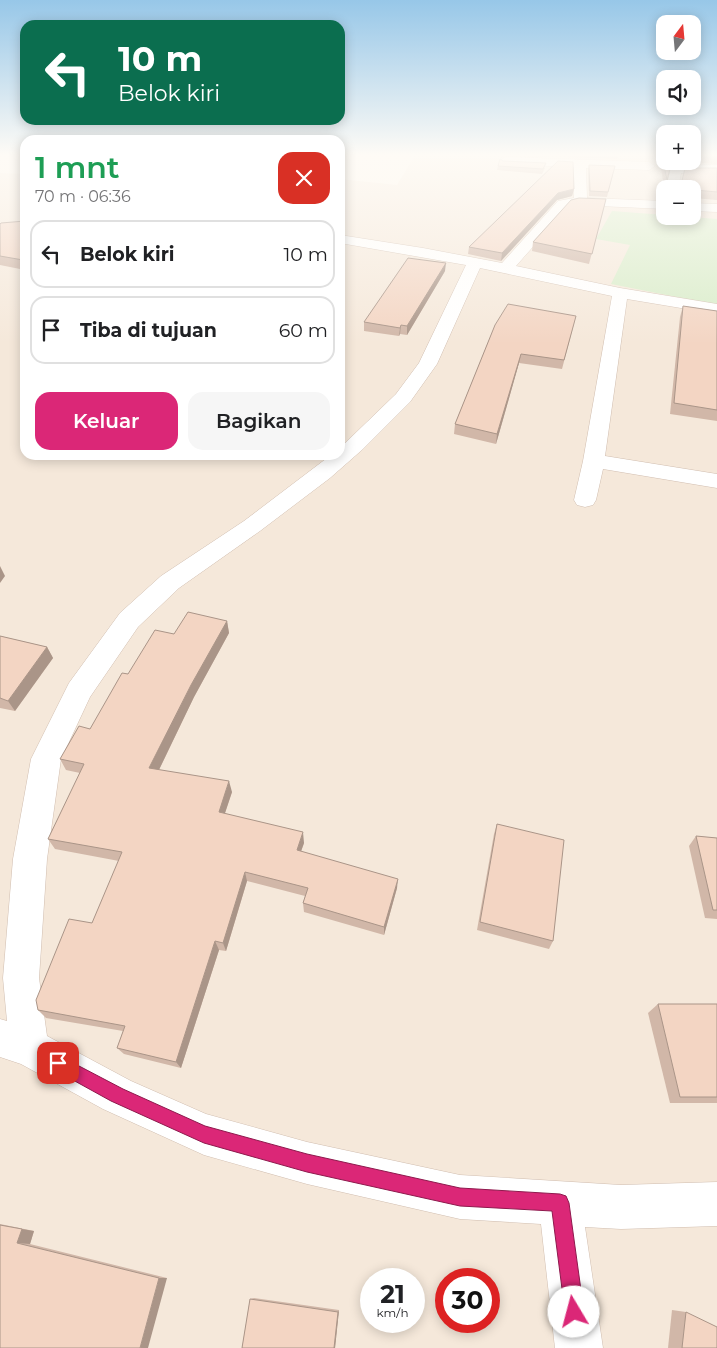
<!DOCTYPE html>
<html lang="id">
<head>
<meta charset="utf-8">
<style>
	body { margin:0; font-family:Montserrat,sans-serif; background:#f6f6f6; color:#202124; height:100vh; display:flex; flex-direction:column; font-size:19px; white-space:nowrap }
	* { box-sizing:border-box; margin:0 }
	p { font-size:16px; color:#757577 }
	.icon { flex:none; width:28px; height:28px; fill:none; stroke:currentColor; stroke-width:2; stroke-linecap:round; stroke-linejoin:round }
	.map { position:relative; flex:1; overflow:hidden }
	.side { position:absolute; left:20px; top:135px; width:325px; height:325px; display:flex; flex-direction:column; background:#fff; border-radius:15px; box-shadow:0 2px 12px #0003 }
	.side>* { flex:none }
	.guide { position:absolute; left:20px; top:20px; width:325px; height:105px; border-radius:15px; box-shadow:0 2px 12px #0003; background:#0b6e4f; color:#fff; overflow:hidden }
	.needle { width:32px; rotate:16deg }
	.fabs { position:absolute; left:656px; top:15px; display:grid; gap:10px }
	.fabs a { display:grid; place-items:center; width:45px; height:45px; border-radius:10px; background:#fff; box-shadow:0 2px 12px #0003; font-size:25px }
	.speed { position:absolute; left:360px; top:1268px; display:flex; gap:10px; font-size:25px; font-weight:700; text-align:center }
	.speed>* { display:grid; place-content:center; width:65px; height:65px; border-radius:50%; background:#fff; box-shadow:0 2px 12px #0003; line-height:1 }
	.speed small { font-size:12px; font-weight:400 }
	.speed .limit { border:8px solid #d22; background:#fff; color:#111 }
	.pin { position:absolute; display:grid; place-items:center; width:42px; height:42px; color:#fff; margin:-21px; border-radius:10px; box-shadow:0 2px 8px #0006 }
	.me { position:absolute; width:55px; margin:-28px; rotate:352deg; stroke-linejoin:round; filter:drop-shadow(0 0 4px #0008) }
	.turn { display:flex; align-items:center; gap:18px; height:105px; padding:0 15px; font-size:22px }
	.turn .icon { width:65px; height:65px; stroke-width:2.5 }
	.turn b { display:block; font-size:35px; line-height:42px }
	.round { display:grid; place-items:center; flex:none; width:52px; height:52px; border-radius:15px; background:#f6f6f6 }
	.headline { display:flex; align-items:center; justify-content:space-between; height:85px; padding:0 15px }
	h1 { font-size:30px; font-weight:600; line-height:38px; color:#1e9e55 }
	.primary-button { display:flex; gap:10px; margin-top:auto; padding:10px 15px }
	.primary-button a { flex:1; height:58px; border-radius:15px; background:#db2777; color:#fff; font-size:20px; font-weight:600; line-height:58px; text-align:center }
	.primary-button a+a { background:#f6f6f6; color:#202124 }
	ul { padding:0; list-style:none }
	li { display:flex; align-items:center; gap:15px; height:68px; margin:0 10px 8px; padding:0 5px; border:2px solid #e0e0e0; border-radius:15px }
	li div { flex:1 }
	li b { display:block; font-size:19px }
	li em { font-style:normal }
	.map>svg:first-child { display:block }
	.residential { fill:#f5e8da; fill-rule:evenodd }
	.green { fill:#d8ecc9 }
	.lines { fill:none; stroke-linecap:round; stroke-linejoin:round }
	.street-casing { stroke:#d1beb0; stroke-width:1 }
	.street { fill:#fff; fill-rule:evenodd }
	.wall { fill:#d1b7a8 }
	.shaded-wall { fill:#aa9588 }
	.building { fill:#f3d5c3; stroke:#aa9588 }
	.route { fill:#db2777; stroke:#8e194d }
</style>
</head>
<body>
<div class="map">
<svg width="717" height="1348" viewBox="0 0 717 1348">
	<rect width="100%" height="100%" fill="#fdf6ec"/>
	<!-- residential -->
	<path class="residential" d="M 415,155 L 665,155 L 665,161 L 692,161 L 717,155 L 717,1348 L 0,1348 L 0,173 L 25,174 L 25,455 L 340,455 L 340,179 L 397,185 ZM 665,189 L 692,189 L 692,216 L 665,216 ZM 371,1279 L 414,1279 L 414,1321 L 371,1321 ZM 446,1279 L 489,1279 L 489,1321 L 446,1321 Z"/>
	<!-- green -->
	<polygon class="green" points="612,211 717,219 717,305 611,284 630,245 596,239"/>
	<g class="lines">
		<defs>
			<g id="street">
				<polygon points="506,157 649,162 655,166 649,170 586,168 587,198 665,201 665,209 577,205 568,207 516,266 620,288 717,304 717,314 627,299 605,456 717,474 717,488 603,469 596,500 593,505 585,507 577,505 574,500 583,461 612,296 480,268 437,364 410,402 363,449 330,478 260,531 179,588 138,627 90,697 61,759 47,859 39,978 47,1036 131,1081 206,1114 307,1142 460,1175 621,1185 717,1182 717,1226 621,1229 585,1227 603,1348 555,1348 541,1224 460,1219 307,1184 204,1155 103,1109 21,1064 0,1057 0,1019 7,1021 3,978 13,859 31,759 69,683 120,613 161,576 244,521 331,455 340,455 340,448 396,394 419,363 466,265 340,243 340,235 423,248 502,263 558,201 574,198 574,167 502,164 500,161"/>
				<polygon points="689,164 717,165 717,173 681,173 678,189 666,189 671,167"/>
				<polygon points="692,203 717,204 717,212 692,211"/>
			</g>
		</defs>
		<!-- street casing -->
		<use href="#street" class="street-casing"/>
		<!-- street -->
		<use href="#street" class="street"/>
	</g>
	<!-- wall -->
	<g class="wall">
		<polygon points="501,155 550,155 549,157 506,155 501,158"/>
		<polygon points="568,155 618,155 617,159 568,157"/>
		<polygon points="659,155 665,155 665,161 692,161 692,155 717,155 717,164 689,162 671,165 664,187"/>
		<polygon points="503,161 545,168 542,174 497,170 498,166"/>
		<polygon points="589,165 615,166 607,197 589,196 588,170"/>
		<polygon points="685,168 717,168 717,200 693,198 692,189 680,188"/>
		<polygon points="574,189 572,196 557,200 501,261 468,254 469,247"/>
		<polygon points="606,199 589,264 532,251 533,242"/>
		<polygon points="25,221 25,270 0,265 0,224"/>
		<polygon points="445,271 407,335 400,334 399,336 364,331 364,322"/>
		<polygon points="683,306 717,311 717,421 670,414 680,317"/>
		<polygon points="576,316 562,369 519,363 496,444 454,434 455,424 495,325"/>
		<polygon points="227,621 229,633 194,697 159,770 232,792 225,813 304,843 301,851 397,888 384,935 304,912 303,903 305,896 247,881 226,951 219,950 181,1068 124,1054 117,1048 123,1031 46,1018 38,1010 92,923 119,861 55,849 48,839 80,773 66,770 60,759 90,729 128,674"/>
		<polygon points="0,636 47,647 53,658 15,711 0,708"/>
		<polygon points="497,824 553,941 549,949 477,930 494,834"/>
		<polygon points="696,836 717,838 717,919 705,918 689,846"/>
		<polygon points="658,1004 717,1004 717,1103 670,1103 648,1013"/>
		<polygon points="0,1224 34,1231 30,1244 167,1278 0,1348"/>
		<polygon points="254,1298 339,1310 335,1348 242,1348 250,1299"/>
		<polygon points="672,1310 686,1312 717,1348 668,1348"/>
	</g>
	<!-- shaded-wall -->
	<g class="shaded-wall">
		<polygon points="672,161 689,161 689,162 671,165"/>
		<polygon points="574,189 572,196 557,200 501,261 502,253 558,193"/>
		<polygon points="343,241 343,250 340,254 340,245"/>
		<polygon points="25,258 25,268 23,260"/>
		<polygon points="446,263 445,271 407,335 407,326"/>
		<polygon points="401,325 400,334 399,336 400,328"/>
		<polygon points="521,354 519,363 496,444 497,434"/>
		<polygon points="0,566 5,576 0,583"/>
		<polygon points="227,621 229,633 194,697 154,780 149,768 191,685"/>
		<polygon points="47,647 53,658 15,711 8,701"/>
		<polygon points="229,781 232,792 222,822 219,812"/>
		<polygon points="303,832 304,843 298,860 297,850"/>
		<polygon points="245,872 247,881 226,951 223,943"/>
		<polygon points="398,879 397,888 384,935 384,927"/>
		<polygon points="215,941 219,950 181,1068 176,1062"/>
		<polygon points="22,1229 34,1231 30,1244 17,1243"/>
		<polygon points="159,1278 167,1278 148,1348 140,1348"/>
		<polygon points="339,1310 335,1348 334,1348 338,1312"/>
	</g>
	<!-- building -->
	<g class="building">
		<polygon points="662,155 665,155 665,161 672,161 667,180"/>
		<polygon points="692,155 717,155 717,156"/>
		<polygon points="500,159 503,161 546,163 543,169 498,166"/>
		<polygon points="558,161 573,162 574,189 558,193 502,253 469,247"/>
		<polygon points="589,165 615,166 608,192 590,191"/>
		<polygon points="685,168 717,168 717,192 696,190 694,181 682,181"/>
		<polygon points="579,198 606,199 592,254 533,242 571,200"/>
		<polygon points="25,221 25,258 23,260 0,256 0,224 1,223"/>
		<polygon points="408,258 446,263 407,326 401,325 400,328 364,322"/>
		<polygon points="508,304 576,316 564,360 521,354 497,434 455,424 495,325"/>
		<polygon points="683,306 717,311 717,410 674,403"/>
		<polygon points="188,612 227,621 191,685 149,768 229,781 219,812 303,832 297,850 398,879 384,927 303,903 308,888 245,872 223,943 215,941 176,1062 117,1048 125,1026 38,1010 36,1000 69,919 92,923 122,852 48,839 84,764 60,759 79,726 90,729 122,673 128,674 155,630 174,634"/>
		<polygon points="0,636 47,647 8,701 0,698"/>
		<polygon points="497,824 564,840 553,941 480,922"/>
		<polygon points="696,836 717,838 717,910 713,910"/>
		<polygon points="658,1004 717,1004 717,1097 680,1097"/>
		<polygon points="0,1225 22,1229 17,1243 159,1278 140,1348 0,1348"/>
		<polygon points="250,1299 338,1312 334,1348 242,1348"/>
		<polygon points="686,1312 717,1327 717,1348 682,1348"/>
	</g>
	<!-- sky -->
	<linearGradient id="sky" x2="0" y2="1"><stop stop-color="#97c7e8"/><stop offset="0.45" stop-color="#fefbf6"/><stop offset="1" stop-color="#fefbf6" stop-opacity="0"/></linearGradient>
	<rect width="717" height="344" fill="url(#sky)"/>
	<!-- route -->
	<polygon class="route" points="58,1055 123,1089 205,1126 307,1154 460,1188 560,1194 566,1196 569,1203 584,1312 581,1318 574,1321 568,1318 565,1312 552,1211 460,1206 307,1172 204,1143 111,1101 53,1069 50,1063 53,1057"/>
</svg>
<div class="fabs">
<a><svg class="needle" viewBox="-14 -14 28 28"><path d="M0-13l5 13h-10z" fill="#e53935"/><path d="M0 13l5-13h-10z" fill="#757577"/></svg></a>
<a><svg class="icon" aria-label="sound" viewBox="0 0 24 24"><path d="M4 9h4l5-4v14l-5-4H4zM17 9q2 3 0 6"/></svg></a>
<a>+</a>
<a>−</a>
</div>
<div class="speed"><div>21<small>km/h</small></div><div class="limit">30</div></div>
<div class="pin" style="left:58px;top:1063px;background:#d93025"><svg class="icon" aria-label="arrive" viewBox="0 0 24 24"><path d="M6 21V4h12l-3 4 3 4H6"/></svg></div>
<svg class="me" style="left:574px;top:1312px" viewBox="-20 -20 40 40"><circle r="19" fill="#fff"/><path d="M0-13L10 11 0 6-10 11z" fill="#db2777"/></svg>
<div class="guide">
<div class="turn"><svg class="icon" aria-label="left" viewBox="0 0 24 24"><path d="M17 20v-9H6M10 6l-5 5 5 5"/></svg><div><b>10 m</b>Belok kiri</div></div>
</div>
<section class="side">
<div class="headline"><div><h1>1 mnt</h1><p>70 m · 06:36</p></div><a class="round" style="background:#d93025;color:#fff"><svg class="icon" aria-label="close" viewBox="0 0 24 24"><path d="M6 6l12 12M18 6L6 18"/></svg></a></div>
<ul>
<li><svg class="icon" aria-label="left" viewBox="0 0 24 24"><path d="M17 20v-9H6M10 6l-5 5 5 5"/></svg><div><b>Belok kiri</b></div><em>10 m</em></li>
<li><svg class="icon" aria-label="arrive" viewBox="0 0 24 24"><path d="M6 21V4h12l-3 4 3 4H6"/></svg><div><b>Tiba di tujuan</b></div><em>60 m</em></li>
</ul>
<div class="primary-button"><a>Keluar</a><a>Bagikan</a></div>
</section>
</div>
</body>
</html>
